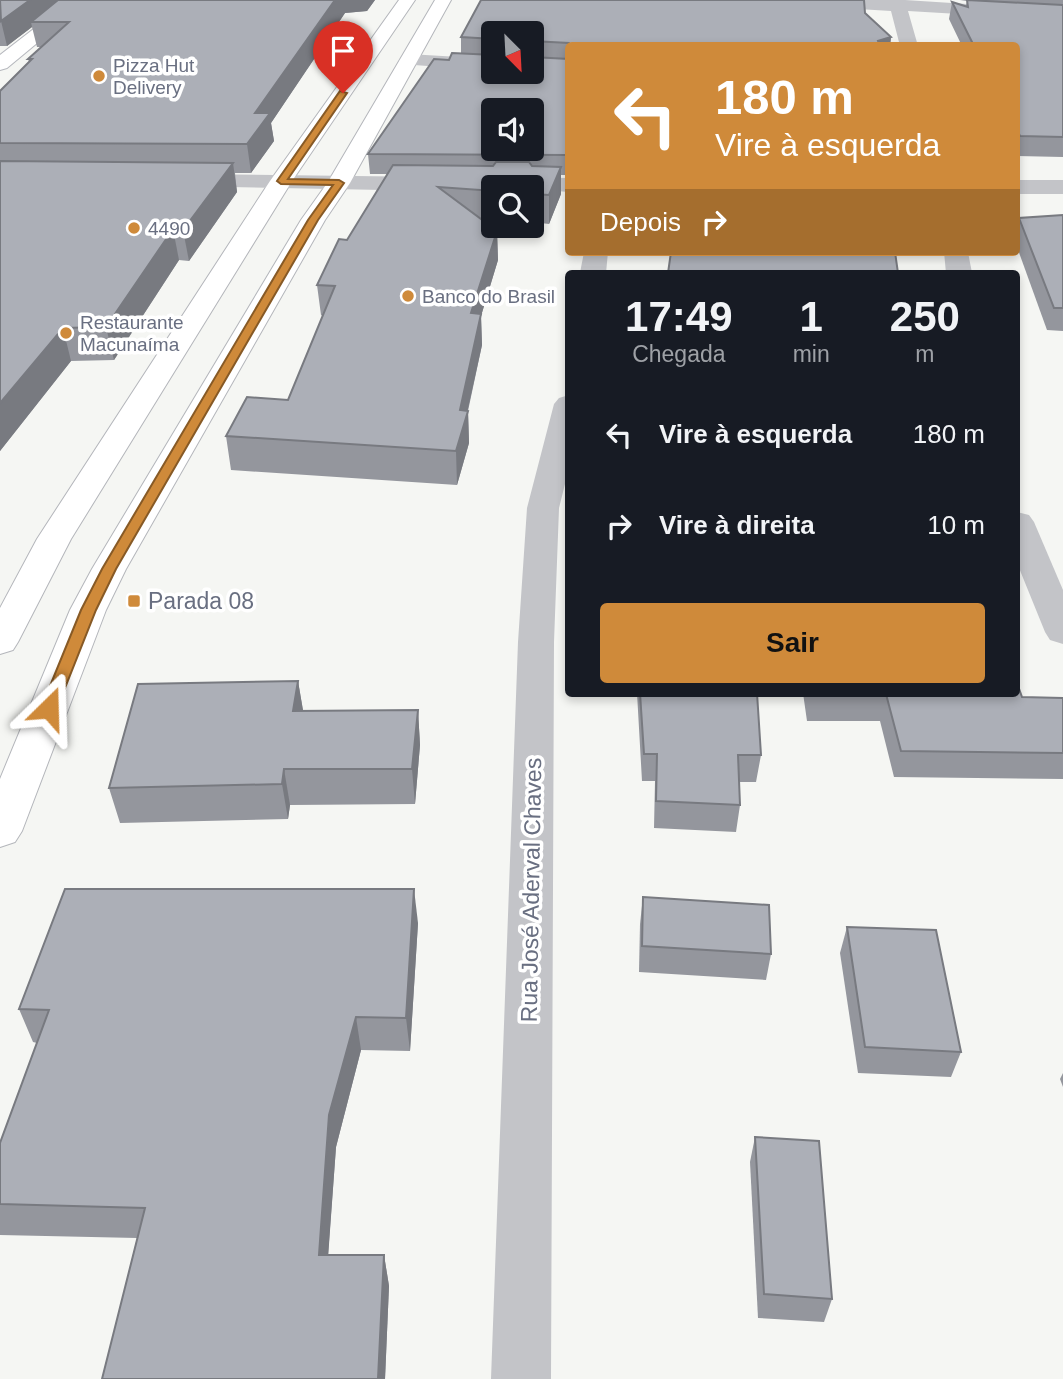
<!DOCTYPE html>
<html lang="pt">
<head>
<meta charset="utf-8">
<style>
	body { margin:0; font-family:Arial,sans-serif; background:#242831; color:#f1f3f6; height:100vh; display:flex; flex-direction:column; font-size:26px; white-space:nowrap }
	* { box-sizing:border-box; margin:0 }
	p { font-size:23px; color:#9ea1a6 }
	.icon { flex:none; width:38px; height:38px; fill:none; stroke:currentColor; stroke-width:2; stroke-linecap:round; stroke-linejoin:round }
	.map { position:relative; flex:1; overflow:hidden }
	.details { position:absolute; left:565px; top:270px; width:455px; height:427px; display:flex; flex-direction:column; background:#171b24; border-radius:7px; box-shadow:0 4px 10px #0003 }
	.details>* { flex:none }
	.banner { position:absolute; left:565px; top:42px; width:455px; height:214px; border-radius:7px; box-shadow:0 4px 10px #0003; background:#cf8a3a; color:#fff; overflow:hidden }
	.needle { width:46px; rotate:156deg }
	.buttons { position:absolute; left:481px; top:21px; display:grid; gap:14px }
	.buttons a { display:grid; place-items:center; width:63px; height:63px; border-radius:7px; background:#171b24; box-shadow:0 4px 10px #0003; font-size:35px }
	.pin { position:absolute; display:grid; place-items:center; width:60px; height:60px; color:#fff; margin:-72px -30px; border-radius:50% 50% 50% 0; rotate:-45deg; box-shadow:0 0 7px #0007 }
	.pin .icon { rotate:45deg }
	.me { position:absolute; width:77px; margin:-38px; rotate:22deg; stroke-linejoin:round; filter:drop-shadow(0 0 5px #0008) }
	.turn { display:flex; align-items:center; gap:24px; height:147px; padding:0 35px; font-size:32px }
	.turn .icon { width:91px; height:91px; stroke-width:2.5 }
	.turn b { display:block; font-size:49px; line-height:60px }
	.then { display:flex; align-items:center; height:66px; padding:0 35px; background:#0003; gap:14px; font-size:26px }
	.eta { display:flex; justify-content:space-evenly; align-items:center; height:119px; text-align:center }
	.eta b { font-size:42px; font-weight:700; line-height:49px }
	.primary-button { display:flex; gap:14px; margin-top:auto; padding:14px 35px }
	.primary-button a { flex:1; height:80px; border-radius:7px; background:#cf8a3a; color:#111; font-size:28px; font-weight:700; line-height:80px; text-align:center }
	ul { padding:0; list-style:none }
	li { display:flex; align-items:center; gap:21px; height:91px; padding:0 35px }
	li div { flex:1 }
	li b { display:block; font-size:26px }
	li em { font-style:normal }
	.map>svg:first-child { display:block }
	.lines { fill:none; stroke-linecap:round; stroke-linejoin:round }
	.secondary-casing { stroke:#b5b7bd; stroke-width:2 }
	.primary-casing { stroke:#b4b6bb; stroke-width:2 }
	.street { fill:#c3c4c8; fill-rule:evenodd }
	.secondary { fill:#fff; fill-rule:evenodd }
	.primary { fill:#fff; fill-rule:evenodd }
	.wall { fill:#94969d; fill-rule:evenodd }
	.shaded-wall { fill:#787a80 }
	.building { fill:#acafb7; stroke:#787a80; stroke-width:2; fill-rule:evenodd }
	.route { fill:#cf8a3a; stroke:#875a26; stroke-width:2 }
	.poi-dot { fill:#cf8a3a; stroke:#fff; stroke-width:2.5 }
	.labels { text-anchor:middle; stroke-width:7; stroke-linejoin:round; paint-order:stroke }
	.far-poi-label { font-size:19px; fill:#696f81; stroke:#fff; text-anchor:start }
	.poi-label { font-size:23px; fill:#696f81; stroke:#fff; text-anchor:start }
	.street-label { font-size:23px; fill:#696f81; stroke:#fff }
</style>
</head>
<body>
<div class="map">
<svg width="1063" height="1379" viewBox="0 0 1063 1379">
	<rect width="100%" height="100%" fill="#f5f6f3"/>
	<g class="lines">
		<defs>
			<polygon id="secondary" points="71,0 89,0 7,68 0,70 0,55"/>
			<g id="primary">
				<polygon points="399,0 415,0 292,181 71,539 18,642 13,650 0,654 0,608 37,539 270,181"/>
				<polygon points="435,0 451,0 350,183 325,220 126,569 106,610 22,831 15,842 0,847 0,779 70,610 92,569 301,220 328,182"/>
			</g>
		</defs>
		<!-- secondary casing -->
		<use href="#secondary" class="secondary-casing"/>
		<!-- primary casing -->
		<use href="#primary" class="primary-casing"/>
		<!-- street -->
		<g class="street">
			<polygon points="784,0 905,0 1063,10 1063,20 908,11 918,46 900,46 891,11 792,5"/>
			<polygon points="408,54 494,59 494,71 401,64 399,60"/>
			<polygon points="184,174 435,177 443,179 446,184 443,189 435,191 176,186 173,181 176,176"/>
			<polygon points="510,177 569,178 569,192 501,187 499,184 502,179"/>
			<rect x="1017" y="180" width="46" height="14"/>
			<polygon points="584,252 608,252 606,273 580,273"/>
			<polygon points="944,252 968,252 972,273 946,273"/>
			<polygon points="569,395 569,468 559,508 554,642 551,1379 491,1379 518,642 527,508 554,404 559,398"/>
			<polygon points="1017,512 1029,515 1034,522 1063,590 1063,644 1050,640 1045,632 1017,563"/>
		</g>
		<!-- secondary -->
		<use href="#secondary" class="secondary"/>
		<!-- primary -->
		<use href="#primary" class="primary"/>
	</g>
	<!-- wall -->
	<g class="wall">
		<polygon points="0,0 375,0 367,11 345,13 271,123 274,141 251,173 235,173 237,192 189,261 179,260 114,360 71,361 0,451 0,91 29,62 28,59 41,47 37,47 32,27 7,46 0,46"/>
		<path d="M 481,0 L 864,0 L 865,13 L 891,37 L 890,46 L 569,46 L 569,174 L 568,175 L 561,175 L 561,194 L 549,224 L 532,222 L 532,187 L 494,187 L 494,220 L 480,219 L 497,231 L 498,260 L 481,316 L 482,345 L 468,411 L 469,443 L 457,485 L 231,470 L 226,436 L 247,397 L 288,400 L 323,316 L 321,315 L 317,285 L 339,239 L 347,240 L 388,174 L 370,174 L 368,154 L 434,59 L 449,60 L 452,53 L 461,53 L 461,37 ZM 494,33 L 532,33 L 532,72 L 494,72 ZM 494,110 L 532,110 L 532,149 L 494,149 Z"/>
		<polygon points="960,0 1063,0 1063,157 1017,156 1017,46 962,46 949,19 952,2 966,6 967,1"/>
		<polygon points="1063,215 1063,331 1047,330 1017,247 1017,228 1019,218"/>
		<polygon points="298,681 303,711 418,710 420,745 415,804 290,805 288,819 120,823 109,788"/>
		<polygon points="637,693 757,693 761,755 756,782 739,782 740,805 736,832 654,828 655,781 642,781"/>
		<polygon points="803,693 1017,693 1022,697 1063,698 1063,779 894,777 880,721 807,721"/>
		<polygon points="643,897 771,954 766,980 639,972 640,924"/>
		<polygon points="418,923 410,1051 361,1050 336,1147 328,1255 384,1255 389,1286 385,1379 102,1379 137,1238 0,1235 0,1143 37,1043 33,1042 19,1009"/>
		<polygon points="847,927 961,1052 951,1077 858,1073 840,953"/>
		<polygon points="1063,1073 1063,1087 1060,1079"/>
		<polygon points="755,1137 832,1299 824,1322 758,1318 750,1162"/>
	</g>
	<!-- shaded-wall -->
	<g class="shaded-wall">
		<polygon points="30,0 67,0 31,22 32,27 7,46 1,21"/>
		<polygon points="335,0 375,0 367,11 345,13 271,123 274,141 251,173 247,144 255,113"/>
		<polygon points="891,37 890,46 877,46 878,41"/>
		<polygon points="233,163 237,192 189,261 183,230"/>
		<polygon points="561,167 561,194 549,224 549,195"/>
		<polygon points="173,229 179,260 114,360 106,327"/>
		<polygon points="497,231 498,260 481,316 482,345 467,413 468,411 469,443 457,485 456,451 471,313"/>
		<polygon points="63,328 71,361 0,451 0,403"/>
		<polygon points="298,681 304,716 293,711"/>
		<polygon points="418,710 420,745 415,804 412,769"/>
		<polygon points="284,769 290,805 288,819 282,784"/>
		<polygon points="414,889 418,923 410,1051 406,1018"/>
		<polygon points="356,1017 361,1050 336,1147 326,1286 319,1255 329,1115"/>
		<polygon points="384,1255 389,1286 385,1379 378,1379"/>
	</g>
	<!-- building -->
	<g class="building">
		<polygon points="0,0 30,0 1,21"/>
		<polygon points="58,0 335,0 255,113 270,113 247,144 0,143 0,91 32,59 28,59 69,22 31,22"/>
		<polygon points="481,0 864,0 865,13 891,37 878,41 880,46 570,46 569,43 532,41 532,33 494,33 494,39 461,37"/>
		<polygon points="967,0 1063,5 1063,137 1020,136 1017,130 1017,46 974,46 952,2 968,7"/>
		<path d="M 452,53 L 494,55 L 494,72 L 532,72 L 532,57 L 569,59 L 569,155 L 368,154 L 434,59 L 449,60 ZM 494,110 L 532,110 L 532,149 L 494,149 Z"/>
		<polygon points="0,161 233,163 183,230 173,229 106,327 63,328 0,403"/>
		<polygon points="496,162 529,162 532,166 561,167 549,195 532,194 532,187 494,187 494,191 438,187 497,231 471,313 481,314 460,410 468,411 456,451 226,436 247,397 288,400 335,286 317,285 339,239 347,240 393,165 493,166"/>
		<polygon points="1063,215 1063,308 1054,308 1019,218"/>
		<polygon points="671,252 895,252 898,273 668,273"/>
		<polygon points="298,681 293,711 418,710 412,769 284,769 282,784 109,788 138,684"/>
		<polygon points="1017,683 1022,697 1063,698 1063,753 901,751 886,694 812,695 812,693 1017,693"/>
		<polygon points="640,693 757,693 761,755 738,755 740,805 656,801 657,754 644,754"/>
		<polygon points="65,889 414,889 406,1018 356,1017 329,1115 319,1255 384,1255 378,1379 102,1379 145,1208 0,1204 0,1143 49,1010 19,1009"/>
		<polygon points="643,897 769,905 771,954 642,946"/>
		<polygon points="847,927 936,930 961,1052 865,1047"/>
		<polygon points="755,1137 819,1141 832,1299 764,1294"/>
	</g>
	<!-- route -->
	<polygon class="route" points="340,91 347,93 288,179 339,180 344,183 318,220 116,569 96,610 57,708 49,713 43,712 41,708 81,610 102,569 308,220 333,185 281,184 277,181"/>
	<!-- markers -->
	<g class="poi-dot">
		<circle cx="99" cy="76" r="7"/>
		<circle cx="134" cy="228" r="7"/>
		<circle cx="408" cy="296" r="7"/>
		<circle cx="66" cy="333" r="7"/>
		<rect x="127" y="594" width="14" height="14" rx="3.5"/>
	</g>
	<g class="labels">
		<!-- far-poi labels -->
		<g class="far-poi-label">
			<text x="113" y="72">Pizza Hut<tspan x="113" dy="22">Delivery</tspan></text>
			<text x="148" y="235">4490</text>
			<text x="422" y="303">Banco do Brasil</text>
			<text x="80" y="329">Restaurante<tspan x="80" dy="22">Macunaíma</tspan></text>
		</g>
		<!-- poi labels -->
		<g class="poi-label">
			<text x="148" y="609">Parada 08</text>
		</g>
		<!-- street labels -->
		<g class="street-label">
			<text transform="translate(531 890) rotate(-89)" y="8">Rua José Aderval Chaves</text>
		</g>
	</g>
</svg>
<div class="buttons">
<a><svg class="needle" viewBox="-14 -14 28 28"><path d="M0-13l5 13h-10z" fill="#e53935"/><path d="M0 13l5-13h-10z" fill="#9ea1a6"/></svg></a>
<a><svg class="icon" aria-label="sound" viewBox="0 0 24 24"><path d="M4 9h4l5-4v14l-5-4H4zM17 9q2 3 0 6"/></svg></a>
<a><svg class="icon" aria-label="search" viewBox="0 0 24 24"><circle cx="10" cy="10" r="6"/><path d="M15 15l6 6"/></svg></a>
</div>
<div class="pin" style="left:343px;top:93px;background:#d93025"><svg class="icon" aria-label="arrive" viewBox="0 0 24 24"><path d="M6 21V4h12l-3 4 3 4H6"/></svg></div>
<svg class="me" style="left:49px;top:708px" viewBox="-20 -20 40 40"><path d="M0-17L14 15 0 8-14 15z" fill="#cf8a3a" stroke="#fff" stroke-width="4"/></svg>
<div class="banner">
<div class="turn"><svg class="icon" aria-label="left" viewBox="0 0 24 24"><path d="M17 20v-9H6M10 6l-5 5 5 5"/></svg><div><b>180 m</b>Vire à esquerda</div></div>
<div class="then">Depois<svg class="icon" aria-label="right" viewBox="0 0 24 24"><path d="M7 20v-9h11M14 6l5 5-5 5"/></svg></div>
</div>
<section class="details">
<div class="eta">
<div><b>17:49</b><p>Chegada</p></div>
<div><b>1</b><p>min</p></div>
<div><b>250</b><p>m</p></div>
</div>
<ul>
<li><svg class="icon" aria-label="left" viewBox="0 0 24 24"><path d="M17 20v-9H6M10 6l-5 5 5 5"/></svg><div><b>Vire à esquerda</b></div><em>180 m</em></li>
<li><svg class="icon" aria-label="right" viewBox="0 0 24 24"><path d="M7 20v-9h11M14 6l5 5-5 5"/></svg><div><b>Vire à direita</b></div><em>10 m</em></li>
</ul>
<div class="primary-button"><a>Sair</a></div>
</section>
</div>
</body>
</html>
